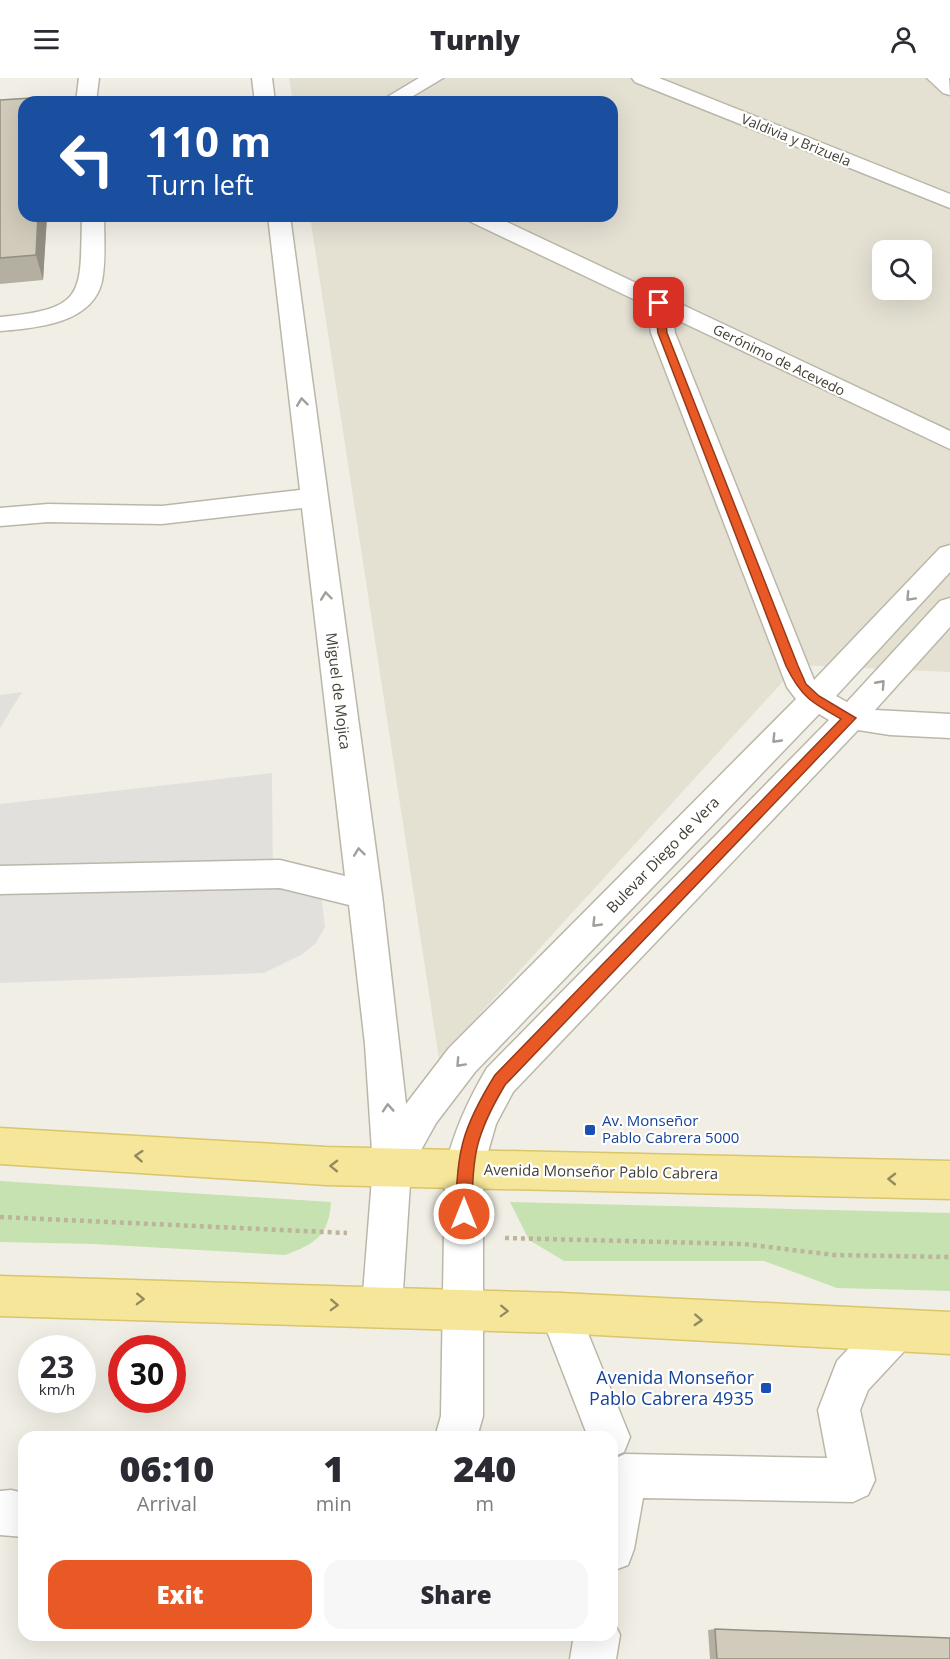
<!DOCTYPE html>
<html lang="en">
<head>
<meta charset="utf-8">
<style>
	body { margin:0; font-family:"Open Sans",sans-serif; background:#f7f7f7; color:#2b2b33; height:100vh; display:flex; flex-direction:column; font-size:22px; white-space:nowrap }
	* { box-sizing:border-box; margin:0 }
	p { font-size:20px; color:#7c7c81 }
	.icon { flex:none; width:33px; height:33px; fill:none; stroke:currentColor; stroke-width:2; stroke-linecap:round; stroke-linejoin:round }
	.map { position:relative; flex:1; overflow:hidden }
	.details { position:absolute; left:18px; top:1353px; width:600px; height:210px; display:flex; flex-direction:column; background:#fff; border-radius:18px; box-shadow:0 6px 24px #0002 }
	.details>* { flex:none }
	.guide { position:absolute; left:18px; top:18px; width:600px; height:126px; border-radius:18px; box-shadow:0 6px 24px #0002; background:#1a4fa0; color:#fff; overflow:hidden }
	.tools { position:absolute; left:872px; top:162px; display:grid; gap:12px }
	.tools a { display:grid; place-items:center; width:60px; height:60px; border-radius:12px; background:#fff; box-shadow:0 6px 24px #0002; font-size:30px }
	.speed { position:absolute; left:18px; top:1257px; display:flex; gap:12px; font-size:30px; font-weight:700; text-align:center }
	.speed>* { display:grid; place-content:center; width:78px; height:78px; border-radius:50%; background:#fff; box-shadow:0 6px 24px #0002; line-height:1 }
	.speed small { font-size:15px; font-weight:400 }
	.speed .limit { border:9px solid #d22; background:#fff; color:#111 }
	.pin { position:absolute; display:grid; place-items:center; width:51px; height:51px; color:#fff; margin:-26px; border-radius:12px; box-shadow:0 3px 9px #0006 }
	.me { position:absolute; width:66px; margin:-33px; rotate:0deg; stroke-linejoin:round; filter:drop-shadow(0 0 4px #0008) }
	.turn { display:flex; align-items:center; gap:21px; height:126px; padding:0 30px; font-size:27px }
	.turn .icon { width:78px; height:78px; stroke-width:2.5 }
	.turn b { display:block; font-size:42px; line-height:51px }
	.eta { display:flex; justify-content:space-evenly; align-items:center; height:102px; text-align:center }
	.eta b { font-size:36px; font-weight:800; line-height:42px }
	.button { display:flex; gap:12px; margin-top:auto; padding:12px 30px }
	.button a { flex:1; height:69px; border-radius:18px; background:#e85925; color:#fff; font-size:24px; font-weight:800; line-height:69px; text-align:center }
	.button a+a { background:#f7f7f7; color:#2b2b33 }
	header { display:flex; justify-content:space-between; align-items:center; height:78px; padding:0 30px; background:#fff; font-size:27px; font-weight:800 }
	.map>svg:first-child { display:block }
	.residential { fill:#e4e1d3; fill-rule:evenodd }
	.green { fill:#c6e2b1 }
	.parking { fill:#e2e0dd }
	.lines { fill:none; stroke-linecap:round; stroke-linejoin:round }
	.minor-casing { stroke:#bbb7a8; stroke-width:3 }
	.major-casing { stroke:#d9c56b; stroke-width:3 }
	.path { stroke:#bcb49b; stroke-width:4.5; stroke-dasharray:4 4; stroke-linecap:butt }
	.minor { fill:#fff; fill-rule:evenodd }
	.major { fill:#f5e699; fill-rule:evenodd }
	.wall { fill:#b4afa1 }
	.shaded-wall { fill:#928e83 }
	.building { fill:#d1cbbb; stroke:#928e83; stroke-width:1.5 }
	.oneway { stroke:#a19f9a }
	.oneway2 { stroke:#938a62 }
	.route { fill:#e85925; stroke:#973a18; stroke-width:1.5 }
	.transit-dot { fill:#1a4fb4; stroke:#fff; stroke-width:2 }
	.labels { text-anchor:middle; stroke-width:4.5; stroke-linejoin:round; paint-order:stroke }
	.far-street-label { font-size:14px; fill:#433f35; stroke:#fff }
	.street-label { font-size:15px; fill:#433f35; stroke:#fff }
	.transit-label { font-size:15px; fill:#164399; stroke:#fff; text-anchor:start }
	.near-transit-label { font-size:18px; fill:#164399; stroke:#fff; text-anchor:end }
</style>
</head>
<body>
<header><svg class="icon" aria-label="menu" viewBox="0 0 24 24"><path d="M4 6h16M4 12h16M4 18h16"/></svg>Turnly<svg class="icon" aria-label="person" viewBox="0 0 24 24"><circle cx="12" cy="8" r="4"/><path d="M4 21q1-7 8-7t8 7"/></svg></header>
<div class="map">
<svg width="950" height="1581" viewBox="0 0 950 1581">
	<rect width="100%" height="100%" fill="#f1efe5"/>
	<!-- residential -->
	<path class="residential" d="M 289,0 L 950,0 L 950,594 L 798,587 L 439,981 L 310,138 L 612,138 L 612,24 L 293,24 ZM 882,172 L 921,172 L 921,212 L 882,212 Z"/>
	<!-- green -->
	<g class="green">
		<path d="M 0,1103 L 331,1124 C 329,1158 315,1166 285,1177 L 94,1166 L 0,1164 Z"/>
		<polygon points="510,1124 950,1135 950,1213 837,1210 764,1183 564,1183 529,1162"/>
	</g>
	<!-- parking -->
	<g class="parking">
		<polygon points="22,614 0,650 0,617"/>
		<polygon points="272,695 273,796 320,807 325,849 316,865 303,876 264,895 0,905 0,726"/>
	</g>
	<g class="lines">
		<defs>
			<g id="minor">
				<polygon points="79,0 99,0 96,24 76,24"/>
				<polygon points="252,0 272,0 275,24 255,24"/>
				<polygon points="419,0 443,0 403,24 379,24"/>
				<polygon points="632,0 659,0 950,116 950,130 635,4"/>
				<polygon points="927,0 949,0 950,17 943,15"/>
				<path d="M 82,138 L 104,138 C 104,160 106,182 102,203 C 93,246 35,250 0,253 L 0,239 C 87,231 80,216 82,138 Z"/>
				<path d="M 268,138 L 290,138 L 382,817 L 406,1026 L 449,970 L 796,621 L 787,609 L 651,255 L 648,228 L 469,143 L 466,138 L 494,138 L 950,353 L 950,371 L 673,240 L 675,255 L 814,602 L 940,470 L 950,467 L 950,494 L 836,618 L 847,624 L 940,523 L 950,520 L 950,549 L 875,632 L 950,636 L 950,660 L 890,657 L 858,652 L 513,1014 L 496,1046 L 483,1091 L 483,1338 L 477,1359 L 435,1359 L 441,1338 L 445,1091 C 453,1055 468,1022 487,990 L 829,642 L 819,636 L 475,994 L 436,1045 L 411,1090 L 402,1228 L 396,1242 L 382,1248 L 368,1242 L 362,1228 L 373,1088 L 365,966 L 349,827 L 280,810 L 0,816 L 0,788 L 280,782 L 345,798 L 302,430 L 162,446 L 48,444 L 0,448 L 0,430 L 48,426 L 162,428 L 300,412 Z"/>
				<polygon points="560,1215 574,1221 630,1359 624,1374 612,1379 612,1359 588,1359 540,1235 546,1221"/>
				<polygon points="894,1232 909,1238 915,1253 909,1268 868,1312 860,1332 875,1402 868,1417 853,1424 643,1420 634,1471 628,1487 612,1493 612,1382 625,1376 827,1380 818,1332 837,1283 879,1238"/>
				<polygon points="11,1412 24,1415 24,1459 0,1457 0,1413"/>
				<polygon points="612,1540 620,1557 616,1581 570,1581 574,1557 612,1557"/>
			</g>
			<g id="major">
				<polygon points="0,1050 326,1069 950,1083 950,1121 326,1107 0,1086"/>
				<polygon points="0,1198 560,1215 950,1234 950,1276 560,1255 0,1238"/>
			</g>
		</defs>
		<!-- minor casing -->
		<use href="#minor" class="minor-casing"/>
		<!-- major casing -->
		<use href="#major" class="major-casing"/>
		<!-- path -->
		<g class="path">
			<polyline points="0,1139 347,1155"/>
			<polyline points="505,1160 744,1166 834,1177 950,1179"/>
		</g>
		<!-- minor -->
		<use href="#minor" class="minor"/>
		<!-- major -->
		<use href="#major" class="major"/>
	</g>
	<!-- wall -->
	<g class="wall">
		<polygon points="0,22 24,138 47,138 43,202 0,206"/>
		<polygon points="715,1551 950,1581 710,1581 708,1552"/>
	</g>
	<!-- shaded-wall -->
	<polygon class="shaded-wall" points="38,138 47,138 43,202 36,177"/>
	<!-- building -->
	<g class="building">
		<polygon points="46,19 46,24 24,24 24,138 38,138 36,177 0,180 0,22"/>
		<polygon points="715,1551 950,1560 950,1581 717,1581"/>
	</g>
	<!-- one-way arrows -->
	<defs><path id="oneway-chevron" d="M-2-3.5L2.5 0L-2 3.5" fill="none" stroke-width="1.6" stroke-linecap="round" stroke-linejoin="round" transform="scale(1.5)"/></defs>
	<g class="oneway">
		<use href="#oneway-chevron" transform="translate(302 324) rotate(-97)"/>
		<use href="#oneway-chevron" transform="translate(326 518) rotate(-97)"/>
		<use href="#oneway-chevron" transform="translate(910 519) rotate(133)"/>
		<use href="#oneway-chevron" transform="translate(881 606) rotate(-48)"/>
		<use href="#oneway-chevron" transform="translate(776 661) rotate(134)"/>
		<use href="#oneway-chevron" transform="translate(359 774) rotate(-97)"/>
		<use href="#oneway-chevron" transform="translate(596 845) rotate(134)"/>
		<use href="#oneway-chevron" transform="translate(460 985) rotate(133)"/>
		<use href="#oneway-chevron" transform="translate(388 1030) rotate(-94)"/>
	</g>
	<g class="oneway2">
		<use href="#oneway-chevron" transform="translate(139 1078) rotate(-176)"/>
		<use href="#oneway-chevron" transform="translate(334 1088) rotate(-179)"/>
		<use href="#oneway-chevron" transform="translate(892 1101) rotate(-179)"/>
		<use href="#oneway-chevron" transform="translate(140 1221) rotate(2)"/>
		<use href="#oneway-chevron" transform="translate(334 1227) rotate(2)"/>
		<use href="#oneway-chevron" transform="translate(504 1233) rotate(2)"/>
		<use href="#oneway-chevron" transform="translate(698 1242) rotate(3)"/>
	</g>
	<!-- route -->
	<path class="route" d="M 659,222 L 664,225 L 667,255 L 798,588 L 806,606 L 819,618 L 856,640 L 505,1007 C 475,1057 472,1079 472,1136 L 469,1142 L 464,1144 L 458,1142 L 456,1136 C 456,1075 462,1050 495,997 L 841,641 C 812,625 801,619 786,588 L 658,255 L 654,225 Z"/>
	<!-- markers -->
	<g class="transit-dot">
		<rect x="584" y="1046" width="12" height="12" rx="3"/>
		<rect x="760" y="1304" width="12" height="12" rx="3"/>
	</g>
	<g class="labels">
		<!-- far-street labels -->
		<g class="far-street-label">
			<text transform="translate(796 62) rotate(22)" y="5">Valdivia y Brizuela</text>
			<text transform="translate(779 282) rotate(26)" y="5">Gerónimo de Acevedo</text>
		</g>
		<!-- street labels -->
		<g class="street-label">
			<text transform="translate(338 613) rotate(83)" y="5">Miguel de Mojica</text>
			<text transform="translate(663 777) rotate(-46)" y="5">Bulevar Diego de Vera</text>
			<text transform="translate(601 1094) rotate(1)" y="5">Avenida Monseñor Pablo Cabrera</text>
		</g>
		<!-- transit labels -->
		<g class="transit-label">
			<text x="602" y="1048">Av. Monseñor<tspan x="602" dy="17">Pablo Cabrera 5000</tspan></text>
		</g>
		<!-- near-transit labels -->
		<g class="near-transit-label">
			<text x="754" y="1306">Avenida Monseñor<tspan x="754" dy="21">Pablo Cabrera 4935</tspan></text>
		</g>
	</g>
</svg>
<div class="tools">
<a><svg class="icon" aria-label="search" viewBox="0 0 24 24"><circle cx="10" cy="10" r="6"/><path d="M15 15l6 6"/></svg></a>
</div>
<div class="speed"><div>23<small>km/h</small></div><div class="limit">30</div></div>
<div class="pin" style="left:659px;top:225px;background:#d93025"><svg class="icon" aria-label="arrive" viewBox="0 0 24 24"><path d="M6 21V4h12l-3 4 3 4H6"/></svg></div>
<svg class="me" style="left:464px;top:1136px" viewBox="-20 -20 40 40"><circle r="17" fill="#e85925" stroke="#fff" stroke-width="3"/><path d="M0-11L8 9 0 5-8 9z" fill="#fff"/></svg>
<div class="guide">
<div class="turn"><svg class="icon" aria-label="left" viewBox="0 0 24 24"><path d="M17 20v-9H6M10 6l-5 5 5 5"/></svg><div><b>110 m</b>Turn left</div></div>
</div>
<section class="details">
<div class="eta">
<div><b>06:10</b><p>Arrival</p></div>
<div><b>1</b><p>min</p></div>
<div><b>240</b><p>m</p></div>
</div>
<div class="button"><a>Exit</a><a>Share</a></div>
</section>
</div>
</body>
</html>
